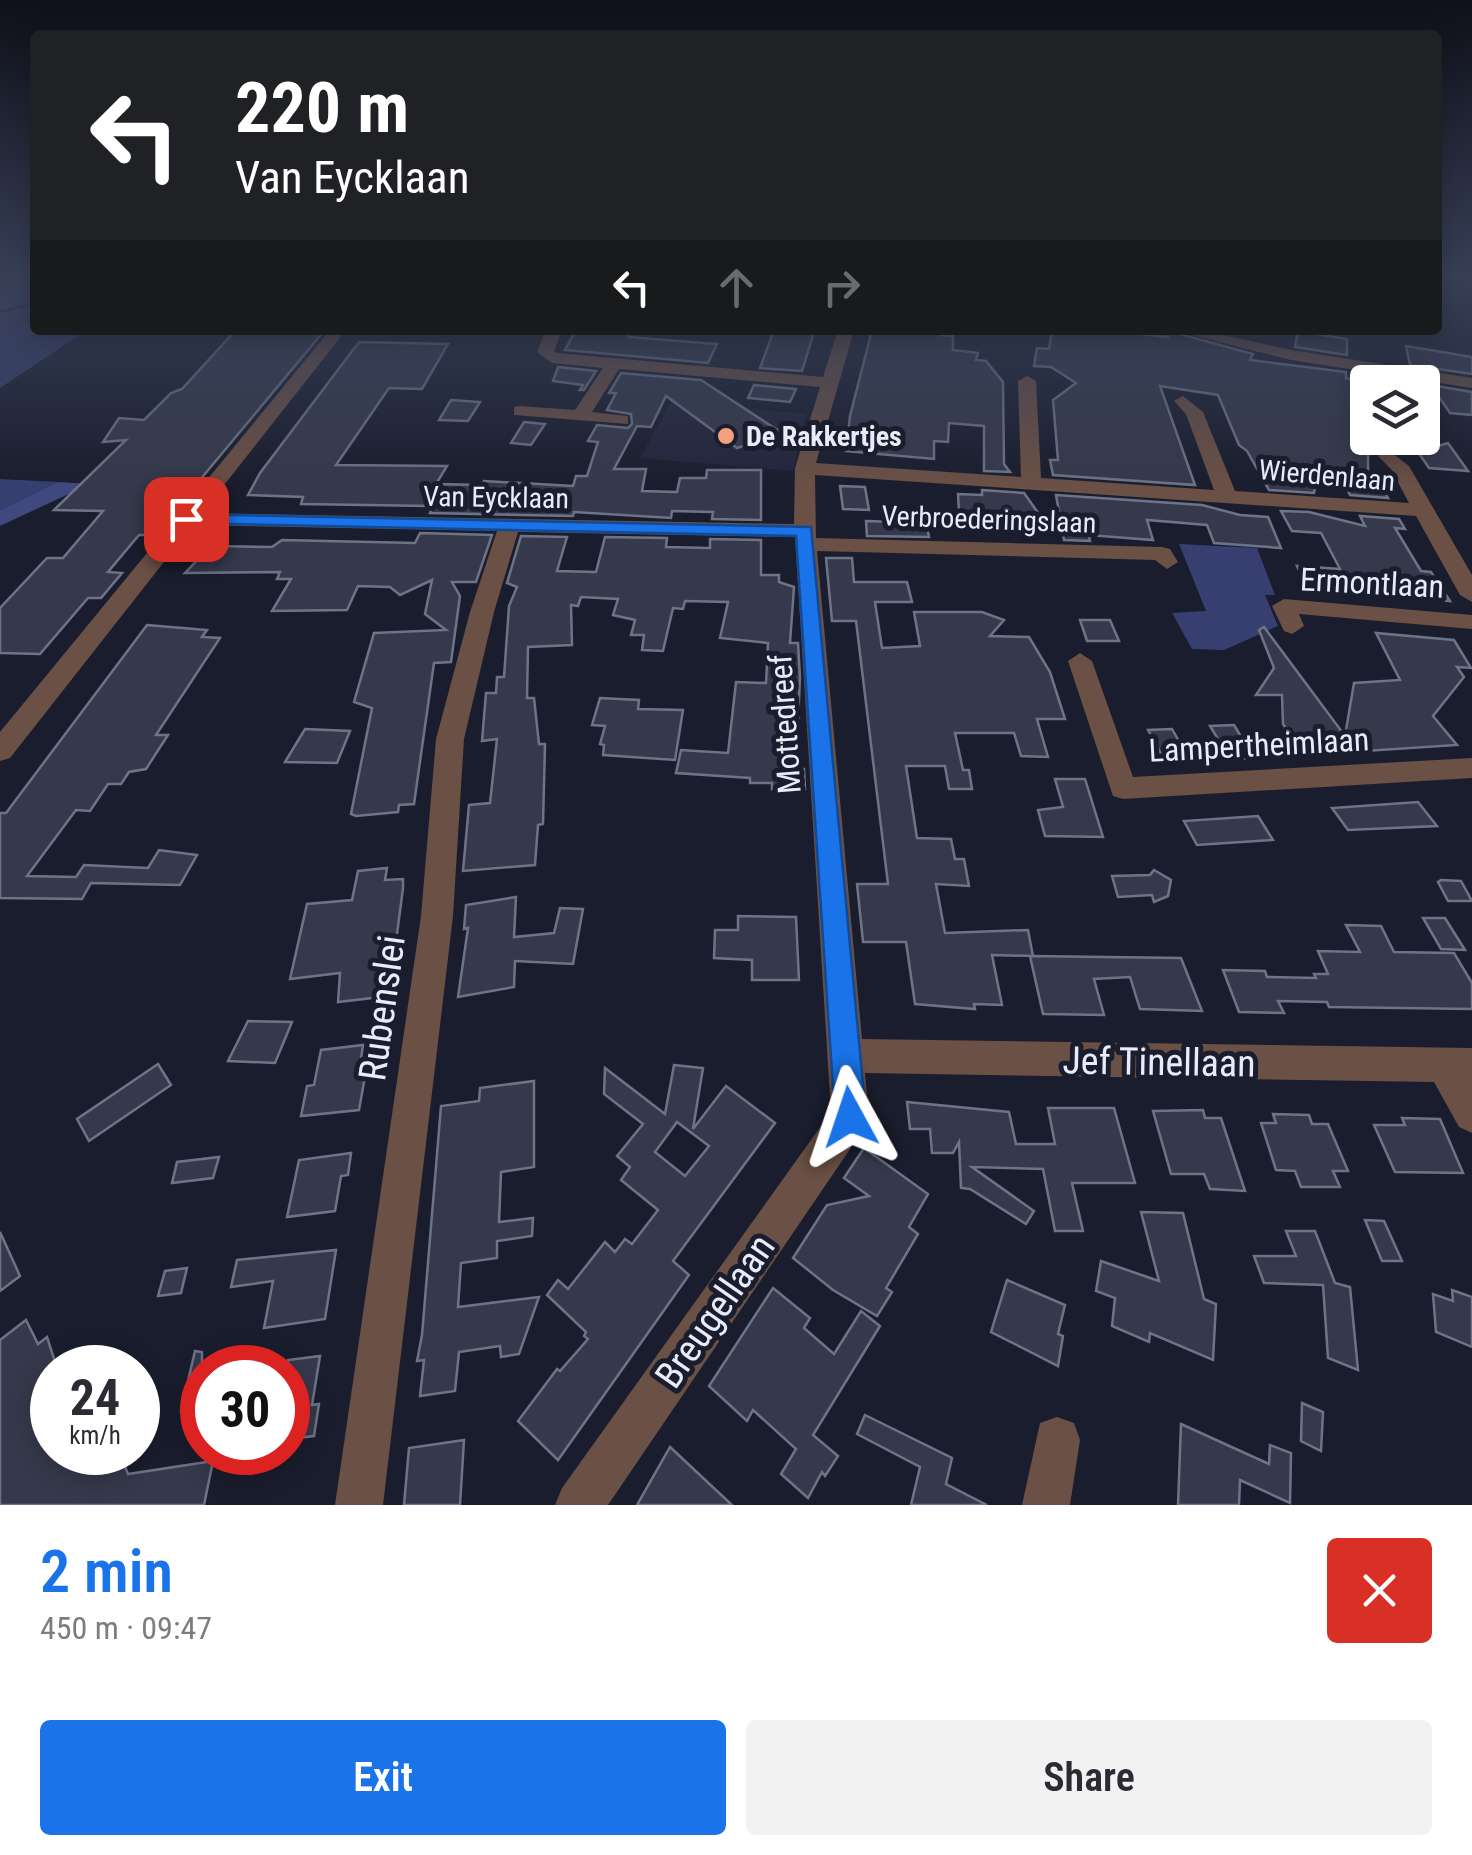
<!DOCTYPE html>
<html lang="en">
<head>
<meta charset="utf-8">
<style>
	body { margin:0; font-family:"Roboto Condensed",sans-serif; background:#f2f2f3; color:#2b2b33; height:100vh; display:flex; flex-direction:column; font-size:38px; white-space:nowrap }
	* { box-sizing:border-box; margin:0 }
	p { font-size:32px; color:#7c7c81 }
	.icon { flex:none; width:55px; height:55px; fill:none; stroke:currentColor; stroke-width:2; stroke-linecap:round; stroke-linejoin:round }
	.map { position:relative; height:1505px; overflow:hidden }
	.panel { display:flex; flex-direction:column; background:#fff; flex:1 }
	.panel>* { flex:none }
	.banner { position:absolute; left:30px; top:30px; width:1412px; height:305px; border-radius:10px; box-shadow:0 5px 25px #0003; background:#202124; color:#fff; overflow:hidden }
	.tools { position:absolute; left:1350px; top:365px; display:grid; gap:20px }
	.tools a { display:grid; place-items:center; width:90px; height:90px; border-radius:10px; background:#fff; box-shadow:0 5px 25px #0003; font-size:50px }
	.speed { position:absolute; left:30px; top:1345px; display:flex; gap:20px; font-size:50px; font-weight:700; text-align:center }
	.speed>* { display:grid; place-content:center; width:130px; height:130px; border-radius:50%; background:#fff; box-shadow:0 5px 25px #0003; line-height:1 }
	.speed small { font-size:25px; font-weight:400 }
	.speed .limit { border:15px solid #d22; background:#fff; color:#111 }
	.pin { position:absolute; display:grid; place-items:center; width:85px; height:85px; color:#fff; margin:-42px; border-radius:20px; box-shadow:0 5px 15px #0006 }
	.me { position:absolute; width:110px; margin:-55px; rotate:355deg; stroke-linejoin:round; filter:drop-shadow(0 0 8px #0008) }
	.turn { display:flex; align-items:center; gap:35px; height:210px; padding:0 40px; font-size:45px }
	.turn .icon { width:130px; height:130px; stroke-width:2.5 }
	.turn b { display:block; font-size:70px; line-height:85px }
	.lanes { display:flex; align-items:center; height:95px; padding:0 40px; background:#0003; justify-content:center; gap:50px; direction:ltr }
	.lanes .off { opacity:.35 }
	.round { display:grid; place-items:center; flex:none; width:105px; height:105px; border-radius:10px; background:#f2f2f3 }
	.summary { display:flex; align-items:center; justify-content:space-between; height:170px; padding:0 40px }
	h1 { font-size:60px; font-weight:600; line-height:75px; color:#1a73e8 }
	.cta { display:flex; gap:20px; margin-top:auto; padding:20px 40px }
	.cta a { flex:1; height:115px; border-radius:10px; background:#1a73e8; color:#fff; font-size:40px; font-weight:600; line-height:115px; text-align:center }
	.cta a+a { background:#f2f2f3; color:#2b2b33 }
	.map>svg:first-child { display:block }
	.built { fill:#21253b }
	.green { fill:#363f6f }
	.forest { fill:#40497f }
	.building { fill:#35394b; stroke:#6e7488; stroke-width:2.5; fill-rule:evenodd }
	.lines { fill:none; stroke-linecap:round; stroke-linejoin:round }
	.street { fill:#6b5045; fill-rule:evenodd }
	.route { fill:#1a73e8; stroke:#114b97; stroke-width:2.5 }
	.poi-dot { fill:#f2a07f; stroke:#191d2d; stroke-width:4 }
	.labels { text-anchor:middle; stroke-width:10; stroke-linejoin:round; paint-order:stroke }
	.far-poi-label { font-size:28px; font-weight:bold; fill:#e9ecf8; stroke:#191d2d; text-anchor:start }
	.far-street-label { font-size:28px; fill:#e9ecf8; stroke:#191d2d }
	.street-label { font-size:32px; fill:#e9ecf8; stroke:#191d2d }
	.near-street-label { font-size:38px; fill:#e9ecf8; stroke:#191d2d }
</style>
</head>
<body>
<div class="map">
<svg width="1472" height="1505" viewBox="0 0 1472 1505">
	<rect width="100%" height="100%" fill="#191d2d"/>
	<!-- built -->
	<polygon class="built" points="671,402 806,414 793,471 640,458"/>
	<!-- green -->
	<g class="green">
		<polygon points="0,278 35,278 31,303 0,310"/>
		<polygon points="30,306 35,311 35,330 87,330 0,388 0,313"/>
		<polygon points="0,479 58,482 0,510"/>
		<polygon points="1179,544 1257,548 1275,595 1265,595 1278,626 1224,650 1192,649 1172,613 1206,611"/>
	</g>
	<!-- forest -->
	<polygon class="forest" points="58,482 90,484 0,526 0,510"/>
	<!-- building -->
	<g class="building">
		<polygon points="236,330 324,331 154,535 139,535 108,572 122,573 101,598 88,598 40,654 0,653 0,608 47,558 63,558 103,511 54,510 126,440 103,442 119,418 144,420 171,393 182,389"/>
		<polygon points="576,330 630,331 629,337 717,344 708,363 565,350"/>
		<polygon points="774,330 814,332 802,371 760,368"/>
		<polygon points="872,330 940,332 940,335 953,336 953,350 978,353 976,360 986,361 1003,382 1004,464 1010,472 984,471 984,426 949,423 948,442 934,441 934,459 846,451 850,416"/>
		<polygon points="1052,330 1107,330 1168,337 1169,331 1253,354 1250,360 1346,372 1346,378 1368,382 1368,480 1379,481 1388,498 1350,495 1344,483 1316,481 1314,493 1269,490 1247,451 1239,445 1218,395 1160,386 1195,485 1053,475 1050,460 1058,460 1053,400 1076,383 1051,367 1034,366 1037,348 1049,349"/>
		<polygon points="1298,331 1347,339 1347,355 1295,347"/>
		<polygon points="359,342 448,344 422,389 389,388 336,465 447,466 436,484 482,485 484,481 573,486 576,476 587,476 598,442 588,441 597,425 628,428 632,424 631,414 607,410 616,393 609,393 621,373 701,380 782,433 737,448 666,396 651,427 637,426 614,469 646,469 642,491 677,492 680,478 706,478 707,470 761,470 761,520 712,519 713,512 672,511 671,518 574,512 573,516 430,513 432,508 429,506 301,504 303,497 248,495 260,473"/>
		<polygon points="1406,346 1472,357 1472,374 1410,365"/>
		<polygon points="558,367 596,371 584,390 580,390 583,385 553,381"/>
		<polygon points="754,385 796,389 790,402 748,398"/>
		<polygon points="1431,385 1472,392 1472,415 1450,413"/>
		<polygon points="451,400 480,402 468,421 439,420"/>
		<polygon points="524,422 545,424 531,445 511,443"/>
		<polygon points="1448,443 1468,471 1429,468 1418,452"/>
		<polygon points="840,486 865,487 869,510 843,509"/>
		<polygon points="982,490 1024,493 1046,524 1032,535 993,515 959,513 958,494 982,495"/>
		<polygon points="1056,495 1202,505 1240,515 1268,517 1281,548 1214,543 1207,525 1147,520 1153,540 1089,535 1090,541 1064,540"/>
		<polygon points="1281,511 1309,512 1365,526 1360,516 1399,519 1405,529 1395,528 1421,571 1431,572 1450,601 1308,590 1297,566 1340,569 1321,533 1292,531"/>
		<polygon points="866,521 926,523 929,537 867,536"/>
		<polygon points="420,533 492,535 476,582 452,582 460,596 451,662 434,663 414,804 399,805 398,812 356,816 351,814 372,708 354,702 374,633 446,630 425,614 432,580 400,595 390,587 358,586 347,610 272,611 291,579 277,579 280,572 185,573 211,546 272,547 282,540 415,543"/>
		<polygon points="521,536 567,537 557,571 596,572 605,537 667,538 666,547 710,548 710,539 761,540 761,575 779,575 779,582 794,587 790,643 798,643 800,677 796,769 804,769 805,789 772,789 772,783 750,783 750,778 676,773 681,750 728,753 736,682 766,683 768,643 720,638 728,602 685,601 683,609 673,608 663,651 642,650 644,635 631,635 635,620 613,615 618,599 581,597 578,606 571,605 572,645 528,647 527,698 534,698 539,744 545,744 543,824 538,825 535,865 463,871 469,805 490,803 497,739 482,741 486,693 496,693 497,677 504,677 509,606 517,587 507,583"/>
		<polygon points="826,558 852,558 854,582 907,582 912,602 875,602 882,648 920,646 914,612 982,612 1004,620 990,636 1029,637 1050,672 1065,719 1037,719 1048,757 1021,756 1014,733 955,733 963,770 969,770 972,789 949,789 945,766 906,766 917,838 951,839 955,859 964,859 969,886 936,884 945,933 1028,930 1033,956 992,955 1002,1005 974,1004 975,1009 915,1004 906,942 863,942 857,884 888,884 856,621 832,621"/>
		<polygon points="1080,620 1110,620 1119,641 1087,641"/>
		<polygon points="147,625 207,630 202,637 220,638 156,735 168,735 146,769 129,772 121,784 108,784 90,811 76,810 27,876 76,877 84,865 148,868 159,850 197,855 180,885 91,883 82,899 0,898 0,813 6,813"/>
		<polygon points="1264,627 1345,736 1354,683 1400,680 1376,633 1454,640 1471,668 1457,667 1464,677 1433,716 1457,745 1304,755 1283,724 1282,695 1256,695 1274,668 1259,630"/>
		<polygon points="600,698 639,700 638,709 683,710 675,760 603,755 604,745 600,744 605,726 592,725"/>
		<polygon points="1234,725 1254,758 1230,759 1210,726"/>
		<polygon points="305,729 350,731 337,763 285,762"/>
		<polygon points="1172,729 1191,762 1166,763 1148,730"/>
		<polygon points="1055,779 1085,779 1103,837 1045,836 1038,810 1063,807"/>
		<polygon points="1418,802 1437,826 1348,830 1332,808"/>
		<polygon points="1258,816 1273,840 1197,845 1184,821"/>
		<polygon points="387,868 385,880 403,879 403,888 389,996 338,1002 340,973 290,979 307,904 352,900 358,871"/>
		<polygon points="1154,870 1171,880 1168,896 1154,902 1152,895 1118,897 1112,876 1150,875"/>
		<polygon points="1441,880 1461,881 1472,901 1448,901 1438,882"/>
		<polygon points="516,897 514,937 554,933 560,908 583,909 573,964 515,961 514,987 458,997 468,928 464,929 466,905"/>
		<polygon points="738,916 796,917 799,980 752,980 752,960 714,958 715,930 738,930"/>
		<polygon points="1423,918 1445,918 1465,950 1441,949"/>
		<polygon points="1346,925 1381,926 1394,952 1454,953 1472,983 1472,1009 1329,1007 1327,1002 1278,1001 1284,1013 1239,1012 1223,970 1265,971 1267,977 1316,978 1314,974 1328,974 1318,951 1360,952"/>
		<polygon points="1030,956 1181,958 1202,1011 1140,1009 1130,977 1094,979 1104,1015 1043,1014"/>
		<polygon points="248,1021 292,1022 275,1063 228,1061"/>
		<polygon points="363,1045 359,1072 366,1071 359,1110 301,1116 307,1086 314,1085 321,1050"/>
		<polygon points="158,1064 171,1085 89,1141 77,1119"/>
		<path d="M 674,1065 L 703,1068 L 693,1129 L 726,1086 L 775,1123 L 673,1261 L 689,1275 L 558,1460 L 518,1421 L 557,1369 L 560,1371 L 588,1339 L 584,1336 L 586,1332 L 547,1295 L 558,1280 L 568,1289 L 605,1242 L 615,1252 L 625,1239 L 632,1244 L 658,1210 L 621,1180 L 630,1167 L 617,1156 L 643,1124 L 604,1094 L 605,1068 L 665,1114 ZM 677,1122 L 709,1146 L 685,1176 L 655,1152 Z"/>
		<polygon points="534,1081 534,1167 501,1172 499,1222 533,1218 532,1236 497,1241 497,1258 461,1263 458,1307 539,1297 519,1354 501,1357 500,1346 459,1352 455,1391 420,1396 424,1360 417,1361 422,1335 441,1106 479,1101 480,1088"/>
		<polygon points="907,1102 1009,1112 1016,1144 1055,1144 1048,1108 1114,1108 1135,1183 1072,1183 1083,1231 1055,1231 1043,1169 972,1167 1034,1211 1026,1224 970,1189 961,1188 959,1142 953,1153 932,1153 930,1129 910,1129"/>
		<polygon points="1203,1110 1205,1118 1221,1118 1245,1191 1210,1189 1204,1174 1171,1174 1153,1111"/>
		<polygon points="1273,1114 1309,1115 1312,1124 1328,1124 1348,1171 1333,1171 1340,1187 1301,1187 1295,1171 1276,1170 1261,1123 1276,1123"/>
		<polygon points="1402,1118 1440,1119 1463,1173 1395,1172 1374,1125 1405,1125"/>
		<polygon points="864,1148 928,1194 909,1227 918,1234 886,1288 892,1292 877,1316 833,1290 793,1258 827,1205 869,1196 844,1178"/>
		<polygon points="351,1153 348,1175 341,1176 335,1211 287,1217 299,1160"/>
		<polygon points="219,1157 213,1178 172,1183 177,1162"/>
		<polygon points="1141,1212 1183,1213 1204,1299 1216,1304 1213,1360 1150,1333 1149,1342 1112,1326 1115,1298 1096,1291 1101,1261 1159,1281"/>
		<polygon points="1365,1220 1384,1221 1402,1261 1382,1261"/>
		<polygon points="1286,1231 1315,1231 1335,1283 1350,1287 1358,1370 1328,1358 1323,1285 1264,1283 1254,1256 1296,1256"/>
		<polygon points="0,1232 20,1276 0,1291"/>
		<polygon points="336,1250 325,1319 264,1328 273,1281 231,1287 237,1260"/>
		<polygon points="187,1268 181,1293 158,1296 165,1271"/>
		<polygon points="1007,1280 1065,1305 1058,1334 1063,1336 1058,1366 991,1332"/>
		<polygon points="773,1288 810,1318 804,1328 834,1354 861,1311 880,1326 813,1435 838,1456 825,1476 822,1472 808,1498 781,1474 796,1449 753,1410 747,1421 709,1386"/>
		<polygon points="1452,1290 1472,1297 1472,1347 1436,1332 1433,1294 1453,1301"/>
		<polygon points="26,1320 38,1344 47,1337 57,1368 52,1368 52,1382 44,1389 52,1410 52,1421 43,1428 52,1452 119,1452 128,1474 213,1461 204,1505 0,1505 0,1340"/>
		<polygon points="195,1351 202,1352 202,1407 181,1411"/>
		<polygon points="320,1356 312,1405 319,1404 314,1436 288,1439 288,1360"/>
		<polygon points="1302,1403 1323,1412 1321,1451 1301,1441"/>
		<polygon points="865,1415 952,1458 946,1484 987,1505 911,1505 920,1467 857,1434"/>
		<polygon points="1181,1424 1269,1464 1270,1445 1291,1453 1290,1503 1240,1480 1239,1505 1178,1505"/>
		<polygon points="464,1440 460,1505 404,1505 409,1448"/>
		<polygon points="670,1447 732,1505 637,1505"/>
	</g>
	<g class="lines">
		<!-- street -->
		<g class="street">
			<polygon points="330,330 346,330 202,513 794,524 795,468 820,387 619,369 592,412 628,416 628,424 514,415 514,407 520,406 575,410 603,368 552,363 537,352 546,330 562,330 554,351 557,353 823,377 838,330 854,330 816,463 1021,477 1018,381 1027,376 1036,381 1041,478 1214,490 1186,414 1174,401 1183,396 1203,412 1235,491 1409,503 1391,469 1378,456 1388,450 1409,466 1472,575 1472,602 1460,595 1416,516 815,475 816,538 1162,547 1170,549 1178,562 1167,569 1155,560 817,551 862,1039 1472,1048 1472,1133 1459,1127 1434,1082 865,1073 869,1117 863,1130 608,1505 555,1505 562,1488 831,1112 795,537 518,532 494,612 464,739 453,916 383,1505 335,1505 421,916 436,739 470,612 497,531 193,525 10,758 0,761 0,732"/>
			<polygon points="1172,330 1201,330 1291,350 1472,378 1472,388 1291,360"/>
			<polygon points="1284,599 1472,615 1472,629 1299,614 1304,626 1292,634 1284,631 1272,606"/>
			<polygon points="1080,653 1092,661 1133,777 1472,758 1472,778 1123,799 1113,796 1068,661"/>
			<polygon points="1057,1417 1074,1423 1080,1440 1070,1505 1022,1505 1040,1423"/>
		</g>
	</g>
	<!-- sky -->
	<linearGradient id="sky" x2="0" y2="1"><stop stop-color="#0e1019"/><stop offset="0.57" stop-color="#384057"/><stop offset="1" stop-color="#384057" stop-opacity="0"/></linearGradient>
	<rect width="1472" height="489" fill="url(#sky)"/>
	<!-- route -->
	<polygon class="route" points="186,514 811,527 866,1117 862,1128 850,1132 839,1128 835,1117 796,536 180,523 178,519"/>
	<!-- markers -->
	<circle class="poi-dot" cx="726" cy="436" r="10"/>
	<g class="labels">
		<!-- far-poi labels -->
		<g class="far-poi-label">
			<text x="746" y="446">De Rakkertjes</text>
		</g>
		<!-- far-street labels -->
		<g class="far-street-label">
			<text transform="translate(1327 475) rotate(5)" y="10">Wierdenlaan</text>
			<text transform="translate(496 497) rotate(1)" y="10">Van Eycklaan</text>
			<text transform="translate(989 519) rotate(2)" y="10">Verbroederingslaan</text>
		</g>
		<!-- street labels -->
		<g class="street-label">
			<text transform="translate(1372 583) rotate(3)" y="11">Ermontlaan</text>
			<text transform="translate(785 724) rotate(-94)" y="11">Mottedreef</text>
			<text transform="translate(1259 745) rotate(-3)" y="11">Lampertheimlaan</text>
		</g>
		<!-- near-street labels -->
		<g class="near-street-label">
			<text transform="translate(382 1008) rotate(-82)" y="13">Rubenslei</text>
			<text transform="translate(1159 1062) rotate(1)" y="13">Jef Tinellaan</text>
			<text transform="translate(715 1311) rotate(-55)" y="13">Breugellaan</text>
		</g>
	</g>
</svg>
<div class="tools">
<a><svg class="icon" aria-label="layers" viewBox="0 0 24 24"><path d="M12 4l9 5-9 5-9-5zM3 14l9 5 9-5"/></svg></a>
</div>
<div class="speed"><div>24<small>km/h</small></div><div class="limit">30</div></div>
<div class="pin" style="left:186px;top:519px;background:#d93025"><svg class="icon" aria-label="arrive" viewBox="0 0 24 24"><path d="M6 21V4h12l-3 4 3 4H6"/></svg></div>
<svg class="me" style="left:850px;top:1117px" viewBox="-20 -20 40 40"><path d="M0-17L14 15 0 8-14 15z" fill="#1a73e8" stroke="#fff" stroke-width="4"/></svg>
<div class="banner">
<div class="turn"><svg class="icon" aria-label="left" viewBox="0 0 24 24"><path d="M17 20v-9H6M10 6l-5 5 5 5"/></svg><div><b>220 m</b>Van Eycklaan</div></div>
<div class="lanes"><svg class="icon" aria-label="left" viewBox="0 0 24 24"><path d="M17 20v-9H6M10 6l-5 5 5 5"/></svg><svg class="icon off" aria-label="ahead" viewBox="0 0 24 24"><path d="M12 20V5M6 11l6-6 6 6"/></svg><svg class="icon off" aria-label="right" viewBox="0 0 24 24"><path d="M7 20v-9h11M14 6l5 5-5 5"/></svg></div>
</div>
</div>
<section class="panel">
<div class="summary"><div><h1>2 min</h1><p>450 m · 09:47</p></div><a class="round" style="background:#d93025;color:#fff"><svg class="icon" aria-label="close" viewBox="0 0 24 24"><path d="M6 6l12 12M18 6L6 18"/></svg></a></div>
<div class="cta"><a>Exit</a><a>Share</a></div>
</section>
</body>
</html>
